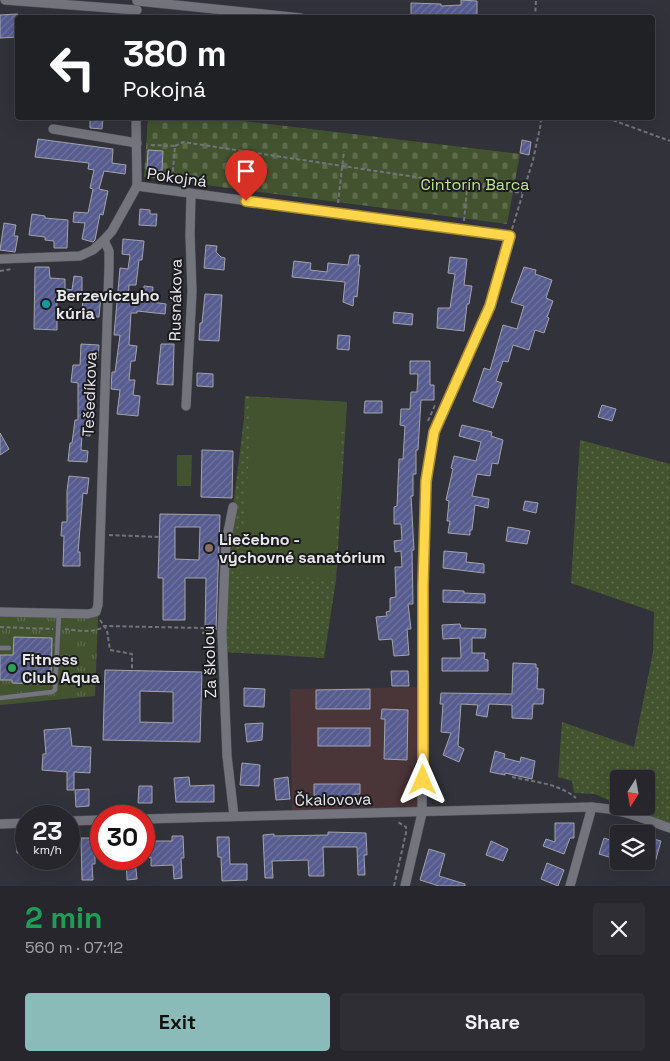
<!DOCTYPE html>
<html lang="en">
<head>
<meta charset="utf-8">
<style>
	body { margin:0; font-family:"Space Grotesk",sans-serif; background:#2e2e34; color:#f1f3f6; height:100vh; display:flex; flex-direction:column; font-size:19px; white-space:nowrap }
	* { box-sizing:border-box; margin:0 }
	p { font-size:16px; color:#a4a5a9 }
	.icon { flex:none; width:28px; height:28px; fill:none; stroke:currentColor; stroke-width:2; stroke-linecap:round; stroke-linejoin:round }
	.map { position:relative; height:886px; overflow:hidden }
	.sheet { display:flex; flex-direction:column; background:#26262c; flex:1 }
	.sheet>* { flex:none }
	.banner { position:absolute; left:15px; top:15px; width:640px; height:105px; border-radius:5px; box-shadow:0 5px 20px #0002,0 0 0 1px #424348; background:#202124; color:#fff; overflow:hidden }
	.needle { width:32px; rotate:191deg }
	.fabs { position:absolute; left:610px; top:770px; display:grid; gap:10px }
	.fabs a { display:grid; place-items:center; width:45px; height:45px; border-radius:5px; background:#26262c; box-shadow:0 5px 20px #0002,0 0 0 1px #424348; font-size:25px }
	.speed { position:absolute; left:15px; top:805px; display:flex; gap:10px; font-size:25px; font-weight:700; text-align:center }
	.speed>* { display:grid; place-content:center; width:65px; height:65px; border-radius:50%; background:#26262c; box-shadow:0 5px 20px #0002,0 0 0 1px #424348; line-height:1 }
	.speed small { font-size:12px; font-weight:400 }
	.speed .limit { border:8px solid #d22; background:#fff; color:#111 }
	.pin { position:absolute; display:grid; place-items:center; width:42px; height:42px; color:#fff; margin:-51px -21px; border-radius:50% 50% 50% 0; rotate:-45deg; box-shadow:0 0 5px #0007 }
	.pin .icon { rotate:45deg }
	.me { position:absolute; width:55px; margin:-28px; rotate:0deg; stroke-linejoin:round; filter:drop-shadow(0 0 4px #0008) }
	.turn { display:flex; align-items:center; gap:18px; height:105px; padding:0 25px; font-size:22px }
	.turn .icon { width:65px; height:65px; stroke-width:2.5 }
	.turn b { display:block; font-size:35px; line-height:42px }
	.round { display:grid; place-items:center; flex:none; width:52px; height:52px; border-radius:5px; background:#2e2e34 }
	.summary { display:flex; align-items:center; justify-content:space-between; height:85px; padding:0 25px }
	h1 { font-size:30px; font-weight:700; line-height:38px; color:#1e9e55 }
	.primary-button { display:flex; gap:10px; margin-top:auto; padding:10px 25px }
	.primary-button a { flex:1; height:58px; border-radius:5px; background:#8bbbb9; color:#111; font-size:20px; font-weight:700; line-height:58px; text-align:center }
	.primary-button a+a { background:#2e2e34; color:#f1f3f6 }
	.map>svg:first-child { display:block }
	.commercial { fill:#4a3539 }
	.grass { fill:url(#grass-dots) }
	.cemetery { fill:url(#cemetery-stones) }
	.park { fill:url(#park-tufts) }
	.garden { fill:#43532f }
	.building { fill:url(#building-hatch); stroke:#a2a3ab; fill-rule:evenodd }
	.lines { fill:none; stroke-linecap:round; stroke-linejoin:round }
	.lane-casing { stroke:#505156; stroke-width:5.5 }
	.street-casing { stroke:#505156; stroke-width:10 }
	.path { stroke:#73747a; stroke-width:2; stroke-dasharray:4 2.5; stroke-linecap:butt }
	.lane { stroke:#73747c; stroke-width:4.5 }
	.street { stroke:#73747c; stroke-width:9 }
	.route-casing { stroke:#a68a30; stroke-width:12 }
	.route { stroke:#ffd54a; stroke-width:9 }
	.culture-dot { fill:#0f9aa8; stroke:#1b1b1e; stroke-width:2 }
	.education-dot { fill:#8d6e63; stroke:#1b1b1e; stroke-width:2 }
	.leisure-dot { fill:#2e9e5b; stroke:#1b1b1e; stroke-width:2 }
	.labels { text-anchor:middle; stroke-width:4; stroke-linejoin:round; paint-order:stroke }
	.street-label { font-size:16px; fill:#e8e9ed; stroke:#1b1b1e }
	.park-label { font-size:16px; fill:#c1e595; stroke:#1b1b1e }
	.poi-label { font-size:16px; font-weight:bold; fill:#e8e9ed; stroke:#1b1b1e; text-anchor:start }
</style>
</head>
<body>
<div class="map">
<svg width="670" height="886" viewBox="0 0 670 886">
	<defs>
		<pattern id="grass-dots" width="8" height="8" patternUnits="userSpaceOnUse" patternTransform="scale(1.25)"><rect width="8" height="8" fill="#43532f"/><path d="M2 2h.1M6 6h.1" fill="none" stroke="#5e6c4d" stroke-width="1.8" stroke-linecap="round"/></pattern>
		<pattern id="cemetery-stones" width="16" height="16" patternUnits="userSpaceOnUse" patternTransform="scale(1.25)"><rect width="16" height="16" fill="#43532f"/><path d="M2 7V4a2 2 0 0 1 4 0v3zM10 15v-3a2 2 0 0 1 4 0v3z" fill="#5e6c4d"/></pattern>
		<pattern id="park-tufts" width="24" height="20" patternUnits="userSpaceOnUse" patternTransform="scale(1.25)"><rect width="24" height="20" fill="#43532f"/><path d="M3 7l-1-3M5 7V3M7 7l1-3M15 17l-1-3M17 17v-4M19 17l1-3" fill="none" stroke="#5e6c4d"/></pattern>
		<pattern id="building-hatch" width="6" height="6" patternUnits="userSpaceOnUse" patternTransform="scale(1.25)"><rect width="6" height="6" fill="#575c8f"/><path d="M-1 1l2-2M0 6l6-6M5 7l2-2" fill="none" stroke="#6f739f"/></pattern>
	</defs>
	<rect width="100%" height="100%" fill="#32333a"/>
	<!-- commercial -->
	<polygon class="commercial" points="423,687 422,813 292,815 290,689"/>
	<!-- grass -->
	<g class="grass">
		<polygon points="245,396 347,402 336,580 324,658 224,652 222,633 233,507 244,419"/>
		<polygon points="580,440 670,464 670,825 622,806 646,806 646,779 619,779 619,805 595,794 574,793 572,781 558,777 562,722 634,747 653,652 654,612 571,583"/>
	</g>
	<!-- cemetery -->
	<polygon class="cemetery" points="148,118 219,118 520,154 507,224 144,177"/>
	<!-- park -->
	<polygon class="park" points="0,612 96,612 98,617 95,696 0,705"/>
	<!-- garden -->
	<g class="garden">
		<polygon points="252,397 347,402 345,432 341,432 333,579 242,574"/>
		<polygon points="177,455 192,455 191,486 177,486"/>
	</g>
	<!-- building -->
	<g class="building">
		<polygon points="461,0 477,1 477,16 475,18 411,17 411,3 441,4 441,6 461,5"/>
		<polygon points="18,14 18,37 0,38 0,15"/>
		<polygon points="90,118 103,118 102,129 90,128"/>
		<polygon points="38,139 113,149 112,163 126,165 125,174 104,171 99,189 108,191 103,215 100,214 95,240 93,242 82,239 85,223 73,222 74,212 88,213 93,189 90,188 94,170 88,169 89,163 35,157"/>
		<polygon points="522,140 531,142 529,155 520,153"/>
		<polygon points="148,150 163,151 162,171 147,170"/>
		<polygon points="140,209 150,210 150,214 157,214 156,226 139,225"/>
		<polygon points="32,214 45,216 45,218 68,220 67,248 54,248 54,241 45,240 45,237 29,235"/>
		<polygon points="4,223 16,225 14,236 18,236 15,252 0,250"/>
		<polygon points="123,239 144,241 142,260 139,260 136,285 129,285 128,300 143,301 144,286 153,287 152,302 166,304 165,314 137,311 137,313 131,313 129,345 137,346 135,361 131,361 129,380 135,380 133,395 140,396 138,416 117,414 120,390 111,389 112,372 115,372 120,335 114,335 120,268 128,269 130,255 122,254"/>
		<polygon points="206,245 217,246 216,252 221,257 225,258 224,270 204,268"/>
		<polygon points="350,255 359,255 358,265 360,265 357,297 354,296 353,306 343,302 345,282 292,277 294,261 311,263 310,270 327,272 328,263 348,265"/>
		<polygon points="450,257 467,259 464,285 472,286 469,304 467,304 464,331 437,328 438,308 450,308 455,274 448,273"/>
		<polygon points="35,267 49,267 50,278 65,279 65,289 72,290 74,276 82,277 82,292 93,293 93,295 101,296 99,317 88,317 89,311 82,310 83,300 57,299 57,330 34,329"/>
		<polygon points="524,267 536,270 535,274 552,280 546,298 553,301 547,317 549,318 544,333 535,330 529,350 513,345 508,362 503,361 496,381 502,383 493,408 473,401 484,368 490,370 503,325 517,329 524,306 511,302"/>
		<polygon points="205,294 222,295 219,341 199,340 200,323 202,323"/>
		<polygon points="394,312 413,314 412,325 393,323"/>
		<polygon points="338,335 350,336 349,350 337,349"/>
		<polygon points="81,344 99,345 98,359 92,358 88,395 93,396 90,436 82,435 81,450 88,451 87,462 68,461 70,443 72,443 75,420 78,420 78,383 71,382 73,365 80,365"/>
		<polygon points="161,344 174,344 173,385 157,384"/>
		<polygon points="410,361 430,361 430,385 434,385 434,400 421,400 418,450 416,450 416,474 413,474 413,496 411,496 414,550 412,550 413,604 408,604 411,629 407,629 409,655 394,656 392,639 379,640 376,617 387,616 386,612 390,611 390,598 396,597 395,567 402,567 401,551 395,552 394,541 402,540 401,524 394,524 394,507 397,506 399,459 403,459 405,426 400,425 401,409 410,409 411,392 417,392 418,374 410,374"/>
		<polygon points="197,373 213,374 213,387 197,386"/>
		<polygon points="365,401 382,401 382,413 364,413"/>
		<polygon points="602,405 616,409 612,421 598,417"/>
		<polygon points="462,425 492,432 491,436 503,440 498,464 492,463 490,476 477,474 472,496 489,499 488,508 475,505 472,530 470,530 470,535 448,533 450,521 447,521 449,501 446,500 453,469 451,468 454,456 476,461 481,442 459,436"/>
		<polygon points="0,433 9,449 0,455"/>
		<polygon points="202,450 233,451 232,498 201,497"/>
		<polygon points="69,476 89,478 87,494 83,493 78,552 80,552 80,566 63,566 64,536 61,536 62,522 67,522 67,491"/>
		<polygon points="525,501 538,503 536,513 523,510"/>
		<path d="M 160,514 L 220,515 L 216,630 L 205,630 L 206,578 L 185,578 L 185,620 L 163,620 L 163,578 L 158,578 ZM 175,527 L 200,527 L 199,560 L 175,559 Z"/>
		<polygon points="508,527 530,531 527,544 506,541"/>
		<polygon points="444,551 467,553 466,562 484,564 484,573 443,568"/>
		<polygon points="443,590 464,591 464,593 485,594 485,603 443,602"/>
		<polygon points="460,624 461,628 486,629 485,638 472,638 472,653 485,653 484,659 488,660 488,671 442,671 442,658 461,658 460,638 443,639 442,625"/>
		<polygon points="14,637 52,638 51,681 39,680 39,684 12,683 12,680 0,680 0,655 13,655"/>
		<polygon points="513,663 536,664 536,668 538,668 537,689 544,689 543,704 533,704 532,719 512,718 512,705 489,704 487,717 476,715 478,705 461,704 458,746 464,749 459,762 443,755 451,733 441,732 443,704 440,704 441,693 512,694"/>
		<path d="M 105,670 L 202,672 L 200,742 L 103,740 ZM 140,691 L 173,692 L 173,723 L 140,722 Z"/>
		<polygon points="391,671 408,671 409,686 392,686"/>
		<polygon points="244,688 265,689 264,707 244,706"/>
		<polygon points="370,689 370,709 316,709 316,690"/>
		<polygon points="382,709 408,710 407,760 384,759 385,719 381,719"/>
		<polygon points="263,723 262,740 247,742 245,724"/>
		<polygon points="70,728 72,746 91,747 90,773 74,772 74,790 67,790 67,772 42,770 43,754 46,754 44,730"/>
		<rect x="318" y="728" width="52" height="18"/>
		<polygon points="495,751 505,754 504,758 520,762 521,757 535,761 532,779 505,773 505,775 490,772"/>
		<polygon points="242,763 260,765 259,786 240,785"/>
		<polygon points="189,777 190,786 214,785 214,802 176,802 174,778"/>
		<polygon points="288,777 290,799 276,800 274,779"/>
		<polygon points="314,784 360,784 360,794 355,794 355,798 314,799"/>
		<polygon points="139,786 152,786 152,803 138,803"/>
		<polygon points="89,789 89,806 76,807 75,790"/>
		<polygon points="555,823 574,823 574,838 570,838 564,854 543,846 546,839 555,842"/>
		<polygon points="328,832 366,833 367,855 364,855 365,875 358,875 357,847 323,847 324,876 309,876 308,860 272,861 273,878 265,878 263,835 274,834 274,836 328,835"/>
		<polygon points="16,835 26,835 26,852 17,853"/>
		<polygon points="172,836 183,836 184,858 181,858 182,878 174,879 173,865 151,866 151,857 149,858 148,850 151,849 151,841 172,841"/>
		<polygon points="217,837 229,837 230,864 247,864 247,880 222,881 221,857 218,857"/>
		<polygon points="646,837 661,841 654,866 646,864"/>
		<polygon points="81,838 95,838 95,864 92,864 93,880 82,880"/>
		<polygon points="604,838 619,843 615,859 599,854"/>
		<polygon points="491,841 508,849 503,861 486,855"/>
		<polygon points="429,849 445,854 439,876 465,884 465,886 439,886 420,880"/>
		<polygon points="126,859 135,859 137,879 127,880"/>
		<polygon points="547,863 564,870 558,886 541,879"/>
	</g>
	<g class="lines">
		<defs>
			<g id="lane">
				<polyline points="0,648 9,648"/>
				<polyline points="0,698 52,692 55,690 59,613"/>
			</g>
			<g id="street">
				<polyline points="5,0 137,10"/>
				<polyline points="137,1 301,18"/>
				<polyline points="53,129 137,143"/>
				<polyline points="137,186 510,236 490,306 434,432 426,481 423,586 422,813 405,886"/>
				<polyline points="0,259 80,256 93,250 104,240"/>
				<polyline points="186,406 192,291 190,235 191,194"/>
				<polyline points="233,507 226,542 222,633 227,756 234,816"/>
				<polyline points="0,612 88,614 96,612 98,605 109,267 109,251 104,240 112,231 137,186 136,118"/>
				<path d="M 144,819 L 592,807 C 622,809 642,818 670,828"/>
				<polyline points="69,821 101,820"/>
				<polyline points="0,824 26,823"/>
				<polyline points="570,886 592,807"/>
			</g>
		</defs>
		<!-- lane casing -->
		<use href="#lane" class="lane-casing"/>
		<!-- street casing -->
		<use href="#street" class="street-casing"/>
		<!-- path -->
		<g class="path">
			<polyline points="535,18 536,0"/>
			<polyline points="607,118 670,141"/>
			<polyline points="151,145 175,146 172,182"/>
			<polyline points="175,146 183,142 522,193"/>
			<polyline points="338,203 344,151"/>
			<polyline points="464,221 467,189 465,184"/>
			<polyline points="512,229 533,160 541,123 540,118"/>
			<polyline points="0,271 12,269"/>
			<polyline points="428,421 436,403"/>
			<polyline points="109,535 159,537"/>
			<polyline points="100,620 107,630 110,650 132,654 132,670"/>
			<polyline points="0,627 53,629"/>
			<path d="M 65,629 C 76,630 95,634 104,626 L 203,628 L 203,633 L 213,633"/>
			<path d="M 512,777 C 534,782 558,783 576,798"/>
			<polyline points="109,815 137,814"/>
			<polyline points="44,816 62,816"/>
			<polyline points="394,886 406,833 406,827 398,822"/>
		</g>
		<!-- lane -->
		<use href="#lane" class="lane"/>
		<!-- street -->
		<use href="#street" class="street"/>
	</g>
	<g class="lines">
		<defs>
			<polyline id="route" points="246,201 510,236 490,306 434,432 426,481 423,586 423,780"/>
		</defs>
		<!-- route casing -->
		<use href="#route" class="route-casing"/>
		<!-- route -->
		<use href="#route" class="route"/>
	</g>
	<!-- markers -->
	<circle class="culture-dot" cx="46" cy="304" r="5"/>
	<circle class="education-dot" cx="209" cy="548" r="5"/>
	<circle class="leisure-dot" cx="12" cy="668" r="5"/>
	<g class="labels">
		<!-- street labels -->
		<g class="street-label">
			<text transform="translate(177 177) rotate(8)" y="6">Pokojná</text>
			<text transform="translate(175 300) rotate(-89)" y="6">Rusnákova</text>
			<text transform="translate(89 394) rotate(-88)" y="6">Tešedíkova</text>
			<text transform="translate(209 662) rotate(-92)" y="6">Za školou</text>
			<text transform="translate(333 799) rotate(-1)" y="6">Čkalovova</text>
		</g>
		<!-- park labels -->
		<g class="park-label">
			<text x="475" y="190">Cintorín Barca</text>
		</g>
		<!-- poi labels -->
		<g class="poi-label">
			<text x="56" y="301">Berzeviczyho<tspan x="56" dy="18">kúria</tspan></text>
			<text x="219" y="545">Liečebno -<tspan x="219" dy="18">výchovné sanatórium</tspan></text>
			<text x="22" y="665">Fitness<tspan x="22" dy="18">Club Aqua</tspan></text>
		</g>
	</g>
</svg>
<div class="fabs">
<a><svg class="needle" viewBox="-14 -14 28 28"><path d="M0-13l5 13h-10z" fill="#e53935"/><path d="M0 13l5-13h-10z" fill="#a4a5a9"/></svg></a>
<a><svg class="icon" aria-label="layers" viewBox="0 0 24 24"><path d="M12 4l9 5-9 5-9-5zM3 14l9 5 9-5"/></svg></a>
</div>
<div class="speed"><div>23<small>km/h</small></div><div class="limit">30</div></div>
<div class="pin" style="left:246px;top:201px;background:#d93025"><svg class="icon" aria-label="arrive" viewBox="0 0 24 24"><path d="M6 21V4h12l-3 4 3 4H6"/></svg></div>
<svg class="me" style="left:423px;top:780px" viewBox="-20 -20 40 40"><path d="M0-17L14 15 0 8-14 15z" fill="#ffd54a" stroke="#fff" stroke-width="4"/></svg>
<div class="banner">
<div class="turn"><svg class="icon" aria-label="left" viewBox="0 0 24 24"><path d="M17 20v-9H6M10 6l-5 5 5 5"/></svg><div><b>380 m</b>Pokojná</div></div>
</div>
</div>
<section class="sheet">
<div class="summary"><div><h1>2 min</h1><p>560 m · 07:12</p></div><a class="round"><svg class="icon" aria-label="close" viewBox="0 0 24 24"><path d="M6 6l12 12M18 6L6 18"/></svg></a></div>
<div class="primary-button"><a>Exit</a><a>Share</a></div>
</section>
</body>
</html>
